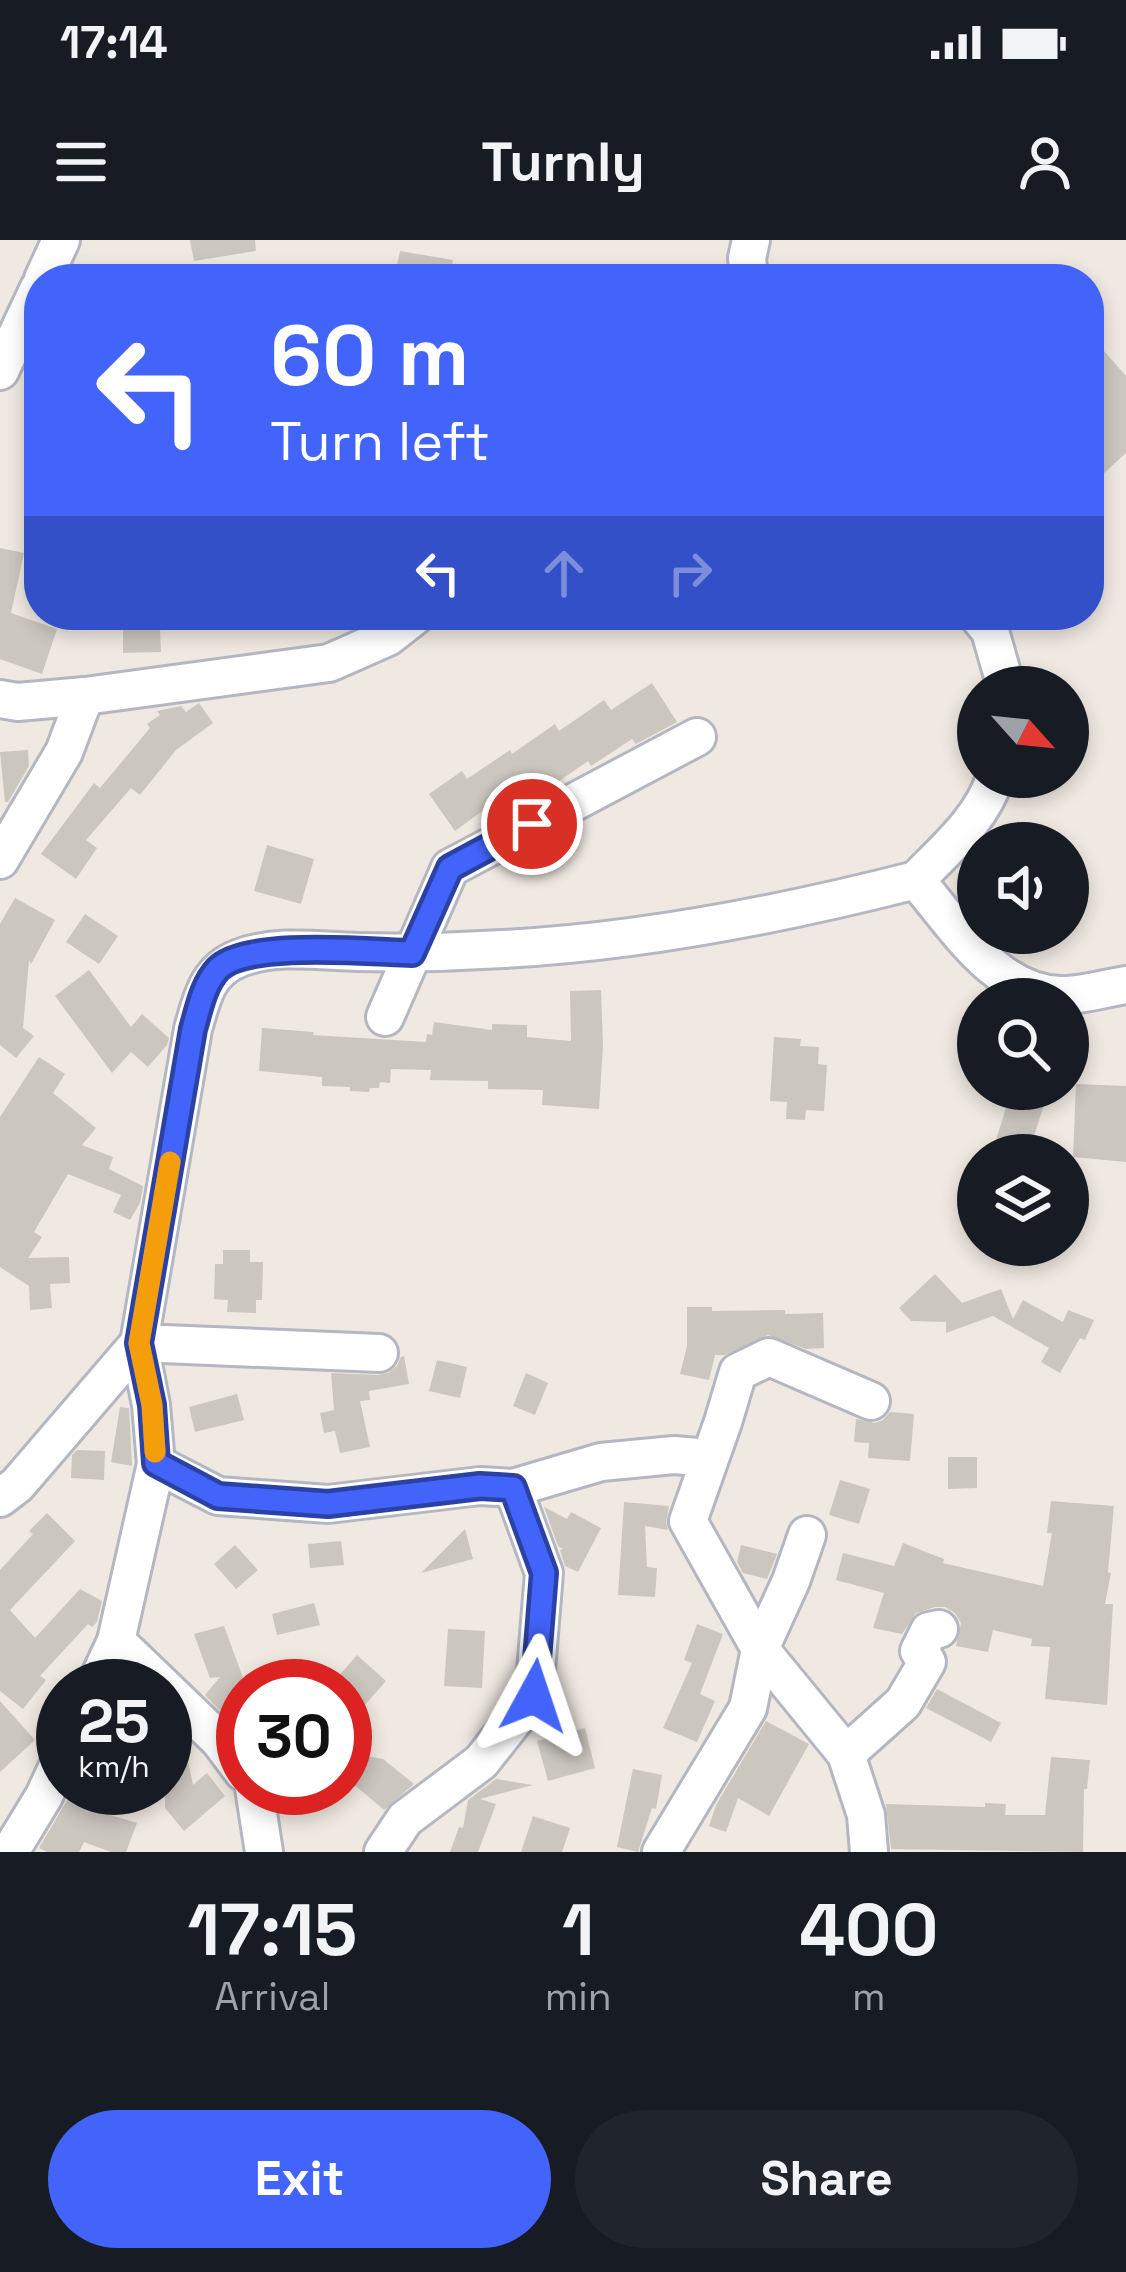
<!DOCTYPE html>
<html lang="en">
<head>
<meta charset="utf-8">
<style>
	body { margin:0; font-family:"Space Grotesk",sans-serif; background:#20242c; color:#f1f3f6; height:100vh; display:flex; flex-direction:column; font-size:45px; white-space:nowrap }
	* { box-sizing:border-box; margin:0 }
	p { font-size:39px; color:#9ea1a6 }
	.icon { flex:none; width:66px; height:66px; fill:none; stroke:currentColor; stroke-width:2; stroke-linecap:round; stroke-linejoin:round }
	.map { position:relative; height:1612px; overflow:hidden }
	.side { display:flex; flex-direction:column; background:#171b24; flex:1 }
	.side>* { flex:none }
	.top-card { position:absolute; left:24px; top:24px; width:1080px; height:366px; border-radius:48px; box-shadow:0 6px 18px #0003; background:#4264fb; color:#fff; overflow:hidden }
	.needle { width:78px; rotate:117deg }
	.fabs { position:absolute; left:957px; top:426px; display:grid; gap:24px }
	.fabs a { display:grid; place-items:center; width:132px; height:132px; border-radius:50%; background:#171b24; box-shadow:0 6px 18px #0003; font-size:60px }
	.speed { position:absolute; left:36px; top:1419px; display:flex; gap:24px; font-size:60px; font-weight:700; text-align:center }
	.speed>* { display:grid; place-content:center; width:156px; height:156px; border-radius:50%; background:#171b24; box-shadow:0 6px 18px #0003; line-height:1 }
	.speed small { font-size:30px; font-weight:400 }
	.speed .limit { border:18px solid #d22; background:#fff; color:#111 }
	.pin { position:absolute; display:grid; place-items:center; width:102px; height:102px; color:#fff; margin:-51px; border:6px solid #fff; border-radius:50%; box-shadow:0 3px 12px #0007 }
	.me { position:absolute; width:132px; margin:-66px; rotate:5deg; stroke-linejoin:round; filter:drop-shadow(0 0 9px #0008) }
	.turn { display:flex; align-items:center; gap:42px; height:252px; padding:0 48px; font-size:54px }
	.turn .icon { width:156px; height:156px; stroke-width:2.5 }
	.turn b { display:block; font-size:84px; line-height:102px }
	.lanes { display:flex; align-items:center; height:114px; padding:0 48px; background:#0003; justify-content:center; gap:60px; direction:ltr }
	.lanes .off { opacity:.35 }
	.eta { display:flex; justify-content:space-evenly; align-items:center; height:204px; text-align:center }
	.eta b { font-size:72px; font-weight:700; line-height:84px }
	.primary-button { display:flex; gap:24px; margin-top:auto; padding:24px 48px }
	.primary-button a { flex:1; height:138px; border-radius:72px; background:#4264fb; color:#fff; font-size:48px; font-weight:700; line-height:138px; text-align:center }
	.primary-button a+a { background:#20242c; color:#f1f3f6 }
	.status { display:flex; justify-content:space-between; align-items:center; height:84px; padding:0 60px; background:#171b24; direction:ltr }
	.status svg { height:33px; fill:currentColor }
	header { display:flex; justify-content:space-between; align-items:center; height:156px; padding:0 48px; background:#171b24; font-size:54px; font-weight:700 }
	.map>svg:first-child { display:block }
	.building { fill:#cbc7bf }
	.lines { fill:none; stroke-linecap:round; stroke-linejoin:round }
	.minor-casing { stroke:#b4b7c1; stroke-width:42 }
	.minor { stroke:#fff; stroke-width:36 }
	.route-casing { stroke:#2b41a3; stroke-width:30 }
	.route { stroke:#4264fb; stroke-width:21 }
	.slow { stroke:#f59e0b; stroke-width:21 }
</style>
</head>
<body>
<div class="status"><b>17:14</b><svg viewBox="0 0 49 12"><path d="M0 12V9h3v3zM5 12V6h3v6zM10 12V3h3v9zM15 12V0h3v12zM26 1h20v11H26zM47 4h2v5h-2z"/></svg></div>
<header><svg class="icon" aria-label="menu" viewBox="0 0 24 24"><path d="M4 6h16M4 12h16M4 18h16"/></svg>Turnly<svg class="icon" aria-label="person" viewBox="0 0 24 24"><circle cx="12" cy="8" r="4"/><path d="M4 21q1-7 8-7t8 7"/></svg></header>
<div class="map">
<svg width="1126" height="1612" viewBox="0 0 1126 1612">
	<rect width="100%" height="100%" fill="#efe9e1"/>
	<!-- building -->
	<g class="building">
		<polygon points="190,0 255,0 256,11 194,21"/>
		<polygon points="400,11 453,20 450,39 394,39"/>
		<polygon points="1104,111 1126,136 1126,213 1089,247 1089,125"/>
		<polygon points="0,308 24,313 11,373 57,389 42,434 0,419"/>
		<polygon points="160,387 161,412 123,413 123,389"/>
		<polygon points="652,443 677,482 636,504 632,499 591,526 588,521 545,551 541,545 503,571 496,561 455,591 429,554 462,531 467,539 510,510 512,514 555,484 559,491 604,460 611,470"/>
		<polygon points="199,463 213,483 176,510 140,555 131,548 86,600 97,608 76,639 41,614 94,543 100,548 150,488 147,484 160,475 157,471 181,466 186,472"/>
		<polygon points="28,510 29,526 8,562 5,562 0,512"/>
		<polygon points="267,605 314,619 301,664 254,651"/>
		<polygon points="15,658 55,680 31,724 29,720 23,788 34,796 16,818 0,805 0,684"/>
		<polygon points="85,674 118,696 99,724 66,702"/>
		<polygon points="89,730 131,787 142,774 169,798 167,805 148,827 131,812 112,833 55,756"/>
		<polygon points="601,750 603,806 599,869 542,865 543,850 488,849 488,841 430,840 431,830 391,829 390,843 380,842 379,848 370,848 369,852 350,851 350,847 322,846 322,837 259,831 262,788 314,792 313,795 426,802 427,794 432,795 434,782 492,790 492,784 527,785 527,797 571,801 570,751"/>
		<polygon points="774,797 801,799 800,806 819,807 818,824 827,825 824,871 806,870 805,880 786,879 787,862 770,861"/>
		<polygon points="39,817 65,834 53,853 96,888 82,905 113,917 109,929 143,946 140,963 130,980 113,972 121,955 68,934 34,992 42,997 28,1018 69,1017 70,1043 50,1044 52,1068 30,1070 29,1046 0,1027 0,877"/>
		<polygon points="1076,844 1126,846 1126,922 1073,917"/>
		<polygon points="1012,849 1049,849 1028,915 994,906"/>
		<polygon points="223,1010 250,1010 250,1022 263,1022 262,1060 256,1060 256,1073 227,1072 228,1060 214,1059 215,1024 223,1024"/>
		<polygon points="935,1034 962,1063 1001,1049 1013,1079 1023,1060 1063,1082 1068,1070 1094,1080 1085,1100 1080,1098 1060,1133 1041,1122 1049,1108 993,1076 946,1093 946,1082 911,1081 899,1068"/>
		<polygon points="687,1067 712,1067 712,1071 785,1070 785,1074 823,1073 824,1108 806,1109 768,1095 724,1115 715,1115 709,1140 680,1134 687,1106"/>
		<polygon points="404,1116 409,1144 369,1151 370,1160 360,1161 370,1207 340,1213 335,1191 324,1193 320,1173 334,1170 331,1133 378,1135 388,1133 397,1126 401,1117"/>
		<polygon points="437,1120 467,1127 460,1158 429,1151"/>
		<polygon points="526,1133 548,1143 535,1175 513,1166"/>
		<polygon points="237,1154 244,1180 195,1192 189,1167"/>
		<polygon points="120,1167 129,1168 132,1226 111,1222"/>
		<polygon points="890,1172 914,1174 910,1221 868,1218 869,1203 854,1202 856,1179 875,1183 883,1180"/>
		<polygon points="77,1210 105,1211 104,1240 71,1238 72,1215"/>
		<polygon points="948,1217 977,1217 977,1248 948,1249"/>
		<polygon points="840,1240 870,1249 859,1284 829,1275"/>
		<polygon points="1051,1261 1114,1266 1108,1332 1111,1333 1105,1364 1113,1364 1107,1465 1045,1459 1050,1407 1031,1406 1032,1399 993,1390 988,1412 956,1406 961,1383 955,1373 945,1367 935,1367 916,1373 902,1394 873,1388 884,1353 836,1340 843,1313 894,1326 903,1303 944,1319 943,1323 1043,1346 1052,1293 1047,1293"/>
		<polygon points="624,1262 669,1266 666,1282 668,1290 645,1286 647,1327 657,1328 655,1357 618,1355"/>
		<polygon points="544,1267 567,1279 571,1272 601,1288 578,1332 565,1326 560,1310 563,1309 558,1306"/>
		<polygon points="47,1273 75,1301 10,1370 35,1398 80,1349 102,1361 97,1382 92,1387 88,1384 40,1436 46,1440 23,1469 0,1451 0,1330 33,1294 29,1291"/>
		<polygon points="465,1289 473,1319 421,1333"/>
		<polygon points="341,1301 344,1325 310,1328 308,1304"/>
		<polygon points="235,1305 258,1330 236,1349 214,1324"/>
		<polygon points="741,1305 777,1314 767,1339 743,1333 737,1322"/>
		<polygon points="314,1363 320,1385 277,1395 272,1374"/>
		<polygon points="697,1384 723,1394 700,1454 715,1461 697,1502 663,1488 692,1423 684,1420"/>
		<polygon points="224,1386 243,1438 243,1495 205,1455 220,1437 210,1438 194,1394"/>
		<polygon points="448,1389 485,1391 482,1448 444,1446"/>
		<polygon points="357,1415 386,1441 364,1466 345,1449 345,1446 335,1440"/>
		<polygon points="937,1449 1001,1483 991,1502 926,1468"/>
		<polygon points="0,1461 35,1500 0,1532"/>
		<polygon points="165,1479 183,1497 193,1545 207,1533 225,1556 184,1591 165,1568"/>
		<polygon points="766,1481 809,1504 769,1576 738,1558 726,1592 709,1586 716,1565"/>
		<polygon points="585,1488 595,1528 548,1541 537,1501"/>
		<polygon points="355,1514 383,1519 414,1544 384,1570 345,1537 345,1527"/>
		<polygon points="1051,1517 1090,1520 1087,1549 1084,1549 1083,1612 891,1609 886,1564 985,1567 985,1563 1006,1564 1005,1575 1045,1575"/>
		<polygon points="633,1529 662,1535 656,1569 652,1568 638,1612 617,1607"/>
		<polygon points="496,1539 533,1545 480,1559 496,1564 478,1612 450,1612 459,1587 463,1588 468,1560"/>
		<polygon points="69,1557 100,1572 137,1583 126,1612 111,1612 84,1602 79,1612 47,1612 39,1608"/>
		<polygon points="533,1576 570,1588 562,1612 521,1612"/>
	</g>
	<g class="lines">
		<defs>
			<g id="minor">
				<polyline points="43,39 61,0"/>
				<polyline points="749,39 747,18 751,0"/>
				<polyline points="0,131 39,48"/>
				<polyline points="977,375 990,391 1006,447"/>
				<polyline points="0,459 18,462 85,456 329,423 388,397 416,375"/>
				<polyline points="0,620 64,512 85,456"/>
				<path d="M 916,640 C 955,685 995,753 1060,755 C 1081,756 1105,748 1126,745"/>
				<path d="M 916,640 C 945,610 983,578 995,537"/>
				<polyline points="385,777 450,628 697,497"/>
				<polyline points="139,1103 379,1113"/>
				<polyline points="156,1224 218,1256 328,1264 480,1246 513,1248 601,1222 674,1215 709,1218"/>
				<polyline points="0,1258 17,1245 139,1103"/>
				<polyline points="807,1295 791,1341 760,1409 846,1514 866,1575 869,1612"/>
				<polyline points="116,1401 163,1446"/>
				<path d="M 95,1446 L 116,1401 L 156,1224 L 151,1165 L 139,1103 L 193,789 C 202,758 207,730 240,718 C 276,704 320,711 358,712 C 406,713 455,712 503,709 C 641,702 783,674 916,640"/>
				<polyline points="165,1448 219,1500 243,1532"/>
				<polyline points="846,1514 903,1463 927,1422 919,1411 929,1391 939,1389"/>
				<polyline points="254,1548 264,1612"/>
				<polyline points="10,1612 44,1556 63,1515"/>
				<polyline points="383,1612 405,1579 481,1522 534,1455 544,1333 513,1248"/>
				<polyline points="661,1612 748,1468 760,1409 688,1281 723,1182 738,1132 769,1117 871,1161"/>
			</g>
		</defs>
		<!-- minor casing -->
		<use href="#minor" class="minor-casing"/>
		<!-- minor -->
		<use href="#minor" class="minor"/>
	</g>
	<g class="lines">
		<defs>
			<path id="route" d="M 532,584 L 450,628 L 412,713 C 370,712 247,700 218,729 C 203,745 199,769 193,789 L 139,1103 L 152,1165 L 156,1223 L 218,1256 L 328,1264 L 480,1246 L 513,1248 L 544,1333 L 534,1456"/>
		</defs>
		<!-- route casing -->
		<use href="#route" class="route-casing"/>
		<!-- route -->
		<use href="#route" class="route"/>
		<!-- slow -->
		<polyline class="slow" points="155,1212 152,1165 139,1103 170,922"/>
	</g>
</svg>
<div class="fabs">
<a><svg class="needle" viewBox="-14 -14 28 28"><path d="M0-13l5 13h-10z" fill="#e53935"/><path d="M0 13l5-13h-10z" fill="#9ea1a6"/></svg></a>
<a><svg class="icon" aria-label="sound" viewBox="0 0 24 24"><path d="M4 9h4l5-4v14l-5-4H4zM17 9q2 3 0 6"/></svg></a>
<a><svg class="icon" aria-label="search" viewBox="0 0 24 24"><circle cx="10" cy="10" r="6"/><path d="M15 15l6 6"/></svg></a>
<a><svg class="icon" aria-label="layers" viewBox="0 0 24 24"><path d="M12 4l9 5-9 5-9-5zM3 14l9 5 9-5"/></svg></a>
</div>
<div class="speed"><div>25<small>km/h</small></div><div class="limit">30</div></div>
<div class="pin" style="left:532px;top:584px;background:#d93025"><svg class="icon" aria-label="arrive" viewBox="0 0 24 24"><path d="M6 21V4h12l-3 4 3 4H6"/></svg></div>
<svg class="me" style="left:534px;top:1456px" viewBox="-20 -20 40 40"><path d="M0-17L14 15 0 8-14 15z" fill="#4264fb" stroke="#fff" stroke-width="4"/></svg>
<div class="top-card">
<div class="turn"><svg class="icon" aria-label="left" viewBox="0 0 24 24"><path d="M17 20v-9H6M10 6l-5 5 5 5"/></svg><div><b>60 m</b>Turn left</div></div>
<div class="lanes"><svg class="icon" aria-label="left" viewBox="0 0 24 24"><path d="M17 20v-9H6M10 6l-5 5 5 5"/></svg><svg class="icon off" aria-label="ahead" viewBox="0 0 24 24"><path d="M12 20V5M6 11l6-6 6 6"/></svg><svg class="icon off" aria-label="right" viewBox="0 0 24 24"><path d="M7 20v-9h11M14 6l5 5-5 5"/></svg></div>
</div>
</div>
<section class="side">
<div class="eta">
<div><b>17:15</b><p>Arrival</p></div>
<div><b>1</b><p>min</p></div>
<div><b>400</b><p>m</p></div>
</div>
<div class="primary-button"><a>Exit</a><a>Share</a></div>
</section>
</body>
</html>
